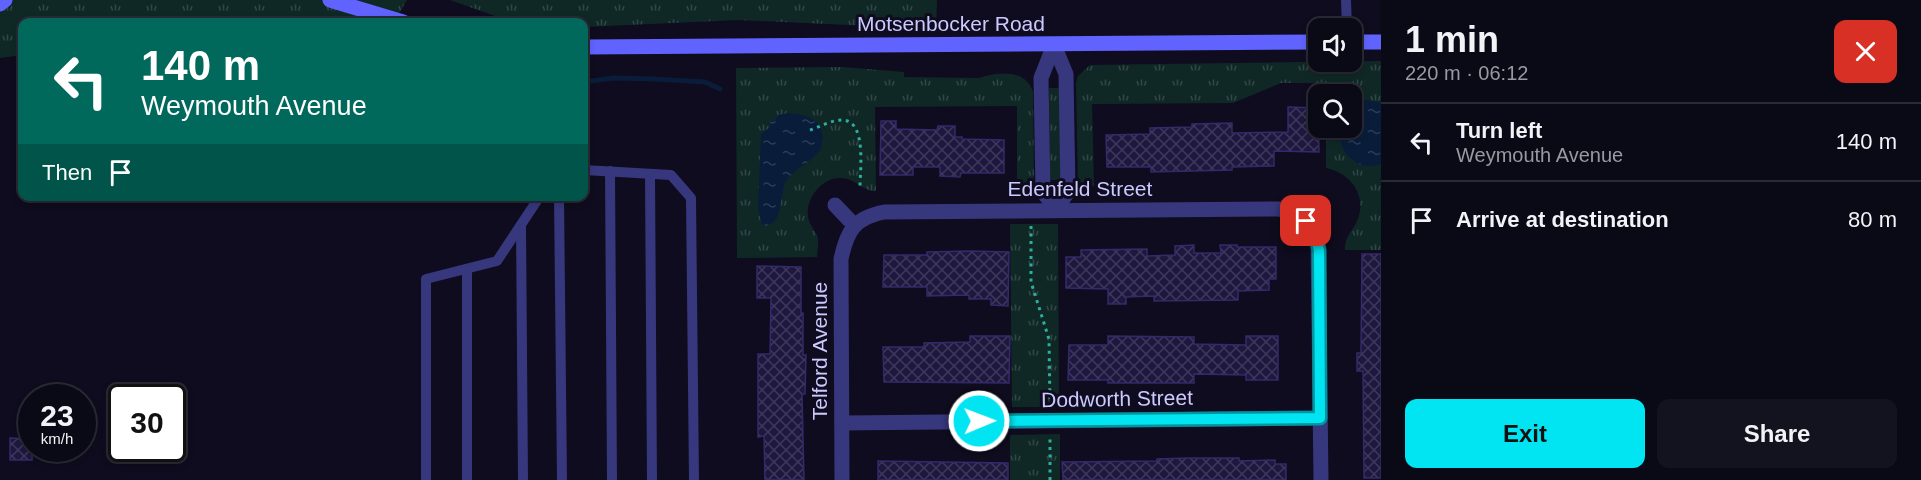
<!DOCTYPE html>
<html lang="en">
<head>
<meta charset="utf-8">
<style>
	body { margin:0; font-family:Arial,sans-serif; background:#13121f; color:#f1f3f6; height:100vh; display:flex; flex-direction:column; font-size:22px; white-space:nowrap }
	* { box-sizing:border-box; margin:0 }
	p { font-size:20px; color:#999aa1 }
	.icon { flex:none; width:33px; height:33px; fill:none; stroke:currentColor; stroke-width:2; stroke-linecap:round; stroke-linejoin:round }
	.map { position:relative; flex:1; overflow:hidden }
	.drawer { display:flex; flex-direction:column; background:#0a0916; width:540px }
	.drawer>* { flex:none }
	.top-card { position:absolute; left:18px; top:18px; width:570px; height:183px; border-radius:12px; box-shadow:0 3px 9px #0003,0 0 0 2px #2a2a35; background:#00695c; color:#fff; overflow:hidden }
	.controls { position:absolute; left:1308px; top:18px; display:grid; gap:12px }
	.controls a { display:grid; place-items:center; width:54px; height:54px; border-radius:12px; background:#0a0916; box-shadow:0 3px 9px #0003,0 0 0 2px #2a2a35; font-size:30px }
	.speed { position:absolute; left:18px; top:384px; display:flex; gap:12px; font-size:30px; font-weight:700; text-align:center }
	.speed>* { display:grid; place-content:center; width:78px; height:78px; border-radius:50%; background:#0a0916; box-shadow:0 3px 9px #0003,0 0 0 2px #2a2a35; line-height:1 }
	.speed small { font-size:15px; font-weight:400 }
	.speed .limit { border:3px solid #111; border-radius:9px; background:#fff; color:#111 }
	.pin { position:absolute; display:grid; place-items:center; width:51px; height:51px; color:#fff; margin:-26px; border-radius:12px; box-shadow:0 3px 9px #0006 }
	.me { position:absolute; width:66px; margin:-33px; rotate:89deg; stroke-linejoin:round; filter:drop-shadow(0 0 4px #0008) }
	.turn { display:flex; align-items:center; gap:21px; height:126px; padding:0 24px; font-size:27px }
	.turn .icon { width:78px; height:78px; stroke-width:2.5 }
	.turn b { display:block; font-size:42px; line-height:51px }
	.then { display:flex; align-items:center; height:57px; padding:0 24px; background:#0003; gap:12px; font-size:22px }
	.round { display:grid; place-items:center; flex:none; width:63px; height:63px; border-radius:12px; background:#13121f }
	.headline { display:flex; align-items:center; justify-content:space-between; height:102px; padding:0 24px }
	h1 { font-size:36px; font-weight:700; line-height:45px }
	.button { display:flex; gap:12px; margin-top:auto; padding:12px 24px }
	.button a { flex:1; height:69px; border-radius:12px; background:#01e5f3; color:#111; font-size:24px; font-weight:700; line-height:69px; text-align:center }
	.button a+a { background:#13121f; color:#f1f3f6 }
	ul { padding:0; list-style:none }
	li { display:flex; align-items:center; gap:18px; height:78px; padding:0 24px; border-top:2px solid #2a2a35 }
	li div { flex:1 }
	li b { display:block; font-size:22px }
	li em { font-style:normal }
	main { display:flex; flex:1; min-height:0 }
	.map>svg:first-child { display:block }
	.grass { fill:url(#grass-tufts) }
	.water { fill:url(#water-ripples) }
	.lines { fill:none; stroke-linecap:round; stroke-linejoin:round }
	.stream { stroke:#091d3a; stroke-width:5 }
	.building { fill:url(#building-cross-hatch); stroke:#342a6b; stroke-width:1.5 }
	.path { stroke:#2daea1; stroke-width:3; stroke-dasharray:3 4.5; stroke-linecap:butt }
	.service { stroke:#37377d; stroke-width:10 }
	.minor { stroke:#37377d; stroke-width:15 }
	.secondary { stroke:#6063fe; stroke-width:15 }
	.route-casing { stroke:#01959e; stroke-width:15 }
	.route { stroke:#01e5f3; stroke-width:10 }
	.labels { text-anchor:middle; stroke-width:6; stroke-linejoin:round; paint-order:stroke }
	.street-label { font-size:21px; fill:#ccc9ff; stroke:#0e0c1e }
</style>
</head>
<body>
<main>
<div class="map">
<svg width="1381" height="480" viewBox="0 0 1381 480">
	<defs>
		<pattern id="grass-tufts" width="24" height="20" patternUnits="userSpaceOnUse" patternTransform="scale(1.5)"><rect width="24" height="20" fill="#0f2826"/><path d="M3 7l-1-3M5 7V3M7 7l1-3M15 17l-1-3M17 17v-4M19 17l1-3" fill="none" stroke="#314647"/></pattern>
		<pattern id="water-ripples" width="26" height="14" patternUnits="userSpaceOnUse" patternTransform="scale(1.5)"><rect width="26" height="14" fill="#091d3a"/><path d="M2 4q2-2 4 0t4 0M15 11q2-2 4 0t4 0" fill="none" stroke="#2c3c58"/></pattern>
		<pattern id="building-cross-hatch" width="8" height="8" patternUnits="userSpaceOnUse" patternTransform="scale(1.5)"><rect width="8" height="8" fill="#1e183f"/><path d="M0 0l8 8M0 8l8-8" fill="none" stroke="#3e385c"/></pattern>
	</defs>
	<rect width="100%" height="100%" fill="#0e0c1e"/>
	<!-- grass -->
	<g class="grass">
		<polygon points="0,0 407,0 394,22 22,22 22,55 0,58"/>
		<polygon points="450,0 937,0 936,29 738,20 584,27 584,22 512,22"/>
		<path d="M 1381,61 L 1381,250 L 1345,250 C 1345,235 1352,233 1357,221 C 1368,196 1351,173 1326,168 L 1326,128 L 1352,128 L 1352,94 L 1326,94 L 1326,83 L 1281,83 L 1233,103 L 1092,104 L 1094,186 L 1078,185 L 1076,83 L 1078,76 L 1090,65 Z"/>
		<path d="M 842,67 L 904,72 L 904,77 L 979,78 C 998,72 1025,68 1033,92 L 1034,178 L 1032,186 L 1027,183 L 1017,186 L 1017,106 L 875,107 L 876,191 C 863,192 855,178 841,178 C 822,177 805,199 808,217 C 809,225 816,231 818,238 C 819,243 817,252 817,257 L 737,258 L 736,68 Z"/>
		<polygon points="1049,88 1060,88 1061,180 1050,180"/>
		<polygon points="1010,224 1058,224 1059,407 1012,407"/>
		<polygon points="1060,434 1060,480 1010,480 1010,435"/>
	</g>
	<!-- water -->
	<g class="water">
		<path d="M 1354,99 L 1375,101 L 1381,103 L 1381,164 C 1377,165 1370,167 1366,166 C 1348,163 1337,144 1340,128 L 1352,128 L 1352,101 Z"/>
		<path d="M 789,113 C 803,115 818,116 822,133 C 828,159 796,163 786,182 C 778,196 785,221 766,226 L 761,223 L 758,207 L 761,134 L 771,126 L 769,124 L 771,121 L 774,122 L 778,115 Z"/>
	</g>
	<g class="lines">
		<!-- stream -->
		<polyline class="stream" points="584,82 613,78 655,79 705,82 720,89"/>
	</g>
	<!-- building -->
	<g class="building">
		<polygon points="1288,107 1318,108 1319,152 1274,151 1274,166 1232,167 1232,170 1151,172 1151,167 1107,167 1106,135 1150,134 1150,128 1192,127 1192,124 1232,123 1232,133 1288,132"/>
		<polygon points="881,121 896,121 896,129 937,130 938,126 955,126 955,137 962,137 962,139 1004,140 1004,173 961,173 960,177 940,176 940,167 913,167 913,175 880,175"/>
		<polygon points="1194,245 1194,253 1221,253 1220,245 1237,245 1237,247 1276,247 1276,279 1269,279 1269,290 1238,291 1238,300 1154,301 1154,296 1126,297 1126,304 1108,304 1108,289 1066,288 1066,257 1081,257 1081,250 1147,249 1147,256 1175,255 1175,246"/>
		<polygon points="970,251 1009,252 1008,306 991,305 991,299 969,299 969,295 927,296 927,287 883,287 884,255 927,255 927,252"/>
		<polygon points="1362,254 1381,254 1381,478 1364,478 1363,371 1357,371 1357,353 1361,353"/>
		<polygon points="757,266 801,267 801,313 803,313 803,355 806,355 805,394 802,394 804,480 765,480 764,436 758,437 758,354 770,354 771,298 757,298"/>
		<polygon points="970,336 1010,336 1009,383 884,382 883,347 924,347 924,343 970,342"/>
		<polygon points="1108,336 1194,337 1194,344 1246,345 1246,336 1278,336 1278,380 1246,380 1246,375 1194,374 1194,383 1108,383 1108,380 1068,380 1069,345 1108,345"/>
		<polygon points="10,438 32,439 32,460 10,460"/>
		<polygon points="1188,458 1239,458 1239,461 1275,460 1275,464 1286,464 1286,480 1063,480 1062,462 1157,461 1157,459"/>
		<polygon points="878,461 1008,463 1008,480 878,480"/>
	</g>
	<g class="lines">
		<!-- path -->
		<g class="path">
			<path d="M 810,130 C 820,127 831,120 842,120 C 867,120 860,170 860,187"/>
			<polyline points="1031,226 1031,282 1049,339 1050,405"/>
			<polyline points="1050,480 1050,437"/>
		</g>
		<!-- service -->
		<g class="service">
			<polyline points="1346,0 1347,28"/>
			<polyline points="584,170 671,175 691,198 694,480"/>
			<polyline points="610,171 612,480"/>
			<polyline points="650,174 652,480"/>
			<polyline points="559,196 562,480"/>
			<polyline points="521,225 523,480"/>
			<polyline points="426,480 426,279 497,261 540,196"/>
			<polyline points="467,480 467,269"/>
		</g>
		<!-- minor -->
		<g class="minor">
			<polygon points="1054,45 1066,74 1068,192 1056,209 1043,192 1041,78"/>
			<polyline points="835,205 854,225"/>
			<polyline points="1306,221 1321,205"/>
			<polyline points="842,423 1320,418"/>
			<path d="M 842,480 L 841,259 C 847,231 854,218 884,212 L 1279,209 C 1298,212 1310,223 1318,241 L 1321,480"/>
		</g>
		<!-- secondary -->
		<g class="secondary">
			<polyline points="330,0 403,22"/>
			<polyline points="0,4 5,0"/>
			<polyline points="1352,42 1381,42"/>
			<polyline points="584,47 1318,42"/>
		</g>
	</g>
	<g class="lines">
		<defs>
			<polyline id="route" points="979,421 1320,418 1319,250 1314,233 1306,221"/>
		</defs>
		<!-- route casing -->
		<use href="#route" class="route-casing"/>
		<!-- route -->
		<use href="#route" class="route"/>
	</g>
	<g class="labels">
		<!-- street labels -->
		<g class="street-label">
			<text x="951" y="31">Motsenbocker Road</text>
			<text x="1080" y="196">Edenfeld Street</text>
			<text transform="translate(820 351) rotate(-90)" y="7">Telford Avenue</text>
			<text transform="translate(1117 399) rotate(-1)" y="7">Dodworth Street</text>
		</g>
	</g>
</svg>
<div class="controls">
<a><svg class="icon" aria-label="sound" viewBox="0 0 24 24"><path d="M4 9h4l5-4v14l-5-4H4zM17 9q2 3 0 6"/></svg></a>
<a><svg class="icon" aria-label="search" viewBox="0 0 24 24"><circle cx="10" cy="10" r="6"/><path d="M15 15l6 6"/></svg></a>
</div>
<div class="speed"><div>23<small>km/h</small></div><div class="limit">30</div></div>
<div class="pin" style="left:1306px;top:221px;background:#d93025"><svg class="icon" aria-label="arrive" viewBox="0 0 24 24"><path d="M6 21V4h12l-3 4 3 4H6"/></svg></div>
<svg class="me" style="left:979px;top:421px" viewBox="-20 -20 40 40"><circle r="17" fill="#01e5f3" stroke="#fff" stroke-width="3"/><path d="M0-11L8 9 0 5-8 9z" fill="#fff"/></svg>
<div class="top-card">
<div class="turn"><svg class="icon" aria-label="left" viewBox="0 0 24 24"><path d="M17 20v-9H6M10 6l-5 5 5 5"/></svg><div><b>140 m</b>Weymouth Avenue</div></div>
<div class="then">Then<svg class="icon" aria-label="arrive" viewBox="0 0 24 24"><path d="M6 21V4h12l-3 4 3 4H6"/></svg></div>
</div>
</div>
<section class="drawer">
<div class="headline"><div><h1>1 min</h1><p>220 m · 06:12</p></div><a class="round" style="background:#d93025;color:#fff"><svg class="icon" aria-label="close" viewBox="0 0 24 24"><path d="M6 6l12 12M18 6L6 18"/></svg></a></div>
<ul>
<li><svg class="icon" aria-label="left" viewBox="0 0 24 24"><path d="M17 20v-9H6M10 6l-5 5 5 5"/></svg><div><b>Turn left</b><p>Weymouth Avenue</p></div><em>140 m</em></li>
<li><svg class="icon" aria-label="arrive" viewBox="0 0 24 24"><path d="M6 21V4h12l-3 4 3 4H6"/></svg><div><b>Arrive at destination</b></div><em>80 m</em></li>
</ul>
<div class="button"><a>Exit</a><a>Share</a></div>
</section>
</main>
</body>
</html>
